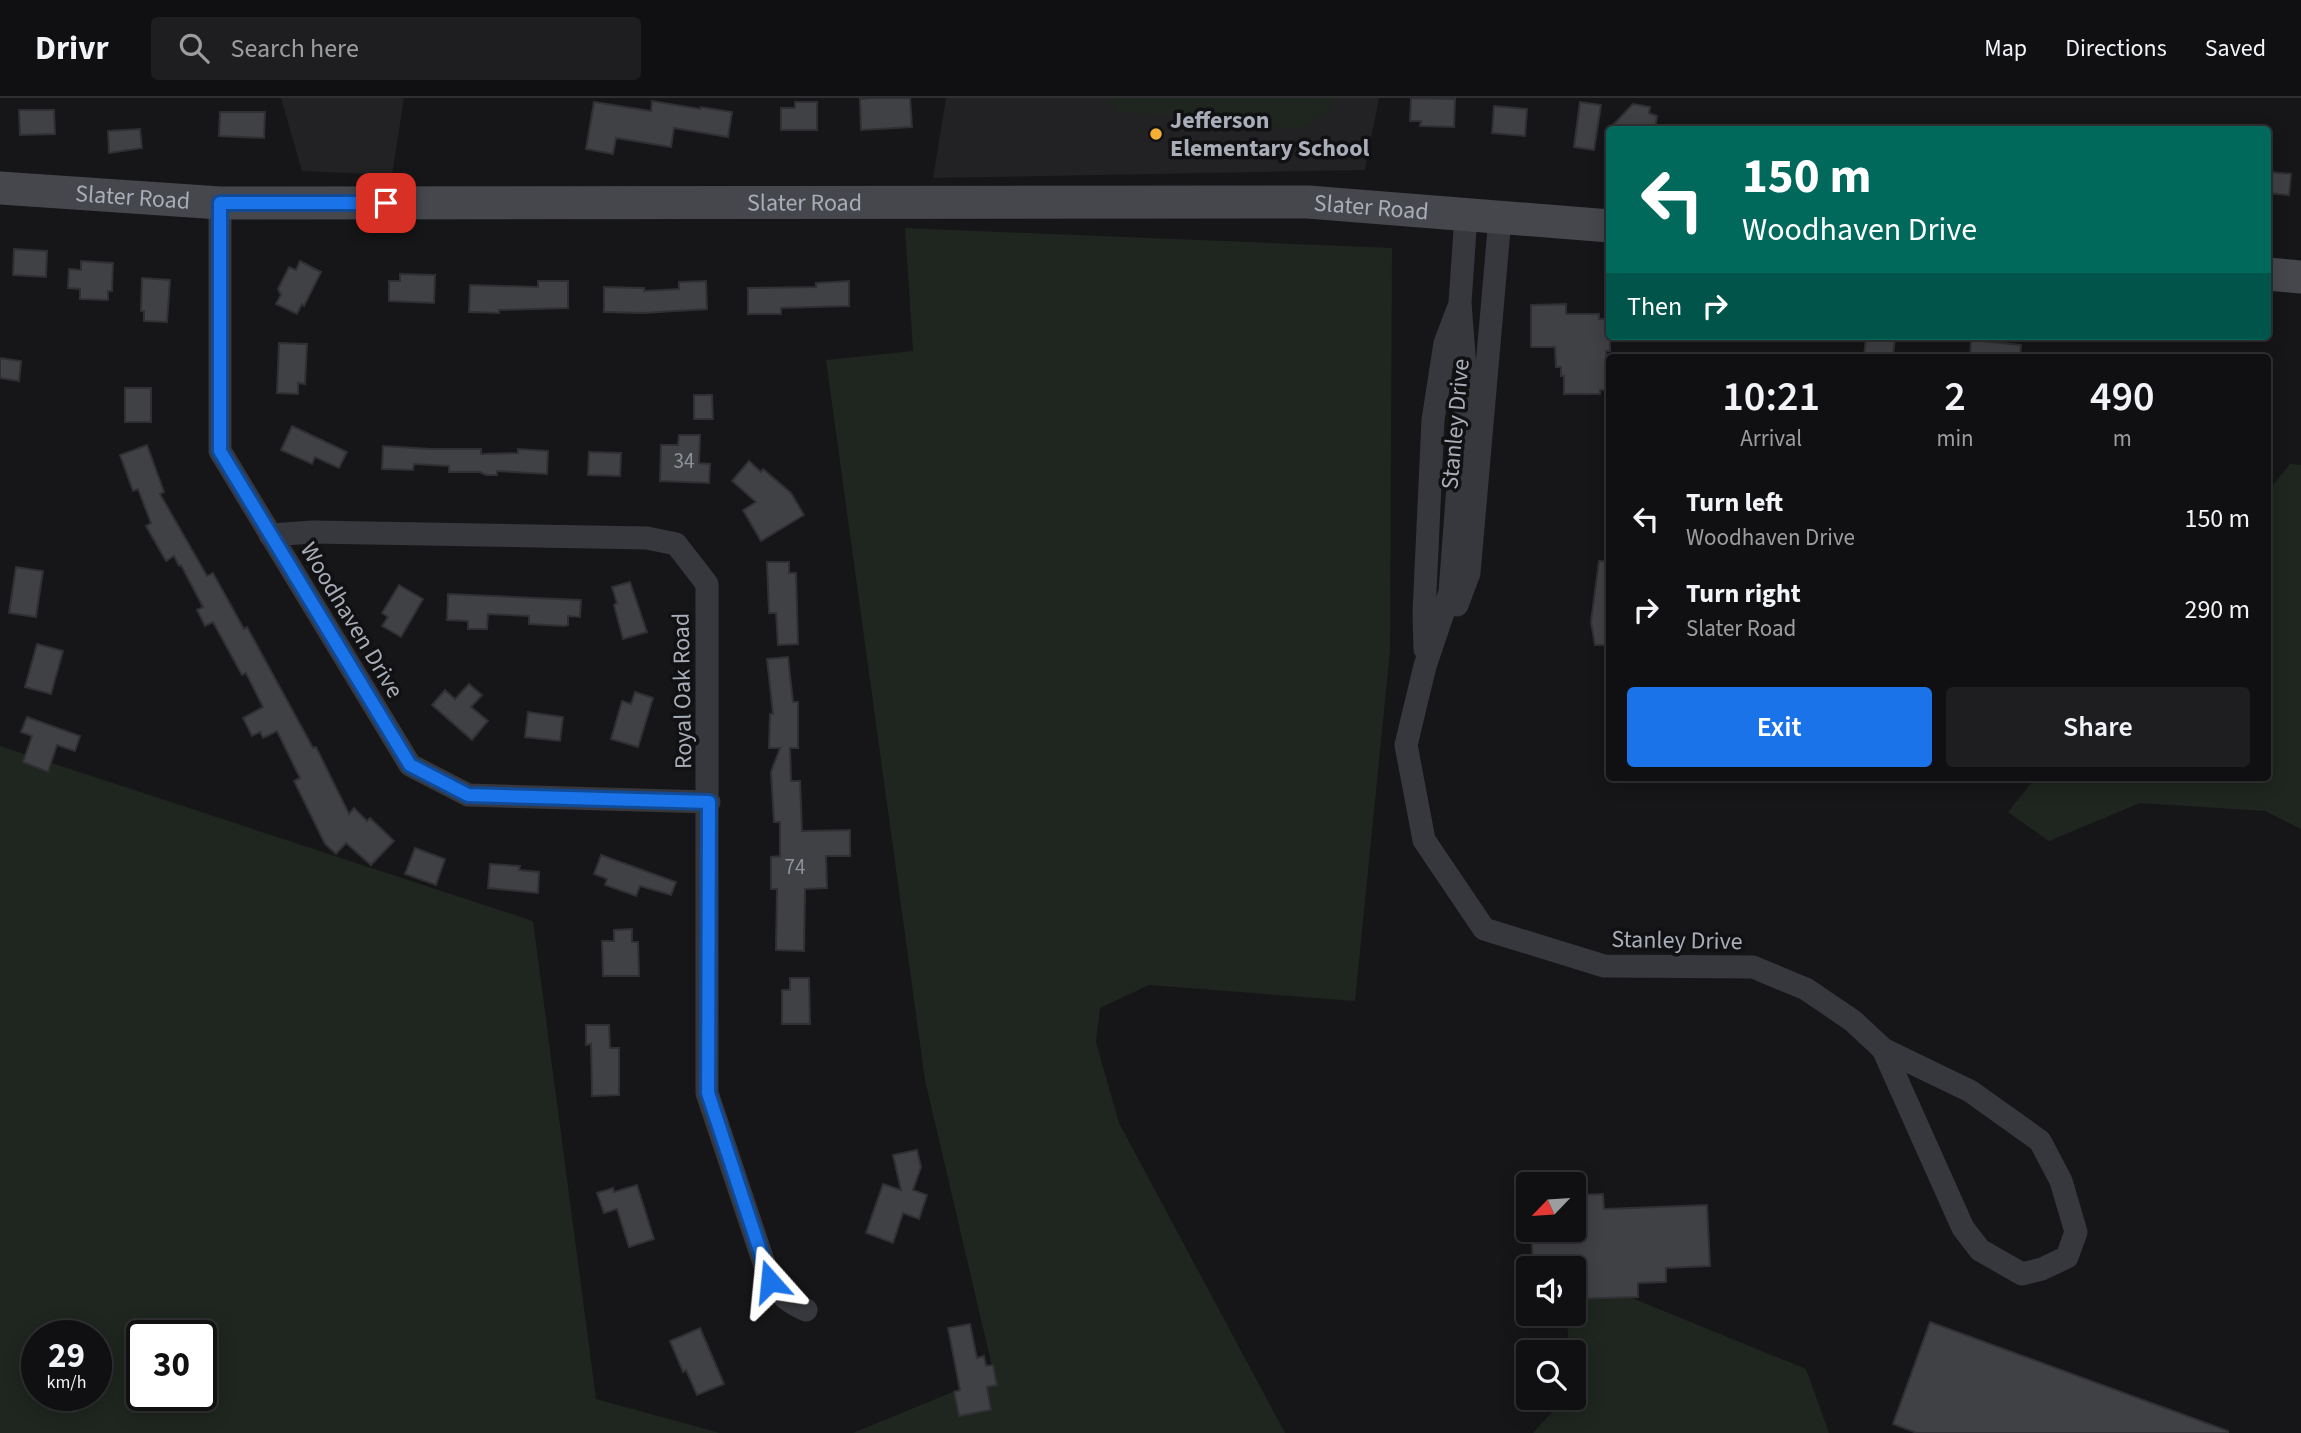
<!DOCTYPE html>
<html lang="en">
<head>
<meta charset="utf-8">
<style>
	body { margin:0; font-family:"Source Sans 3",sans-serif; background:#1e1e20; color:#f1f3f6; height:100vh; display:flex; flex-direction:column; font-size:26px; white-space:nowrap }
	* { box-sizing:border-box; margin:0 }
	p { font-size:23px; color:#9c9d9f }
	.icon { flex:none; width:38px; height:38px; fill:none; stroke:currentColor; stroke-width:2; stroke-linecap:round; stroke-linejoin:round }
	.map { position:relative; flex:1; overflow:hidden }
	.sheet { position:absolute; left:1606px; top:256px; width:665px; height:427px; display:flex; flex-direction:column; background:#101012; border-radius:7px; box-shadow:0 4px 18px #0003,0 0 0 2px #303032 }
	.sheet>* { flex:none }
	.banner { position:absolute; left:1606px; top:28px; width:665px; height:214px; border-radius:7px; box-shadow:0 4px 18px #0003,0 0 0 2px #303032; background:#00695c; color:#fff; overflow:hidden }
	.needle { width:46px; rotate:245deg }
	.controls { position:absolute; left:1516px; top:1074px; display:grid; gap:14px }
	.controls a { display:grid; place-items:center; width:70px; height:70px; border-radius:7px; background:#101012; box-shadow:0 4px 18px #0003,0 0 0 2px #303032; font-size:35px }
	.speed { position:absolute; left:21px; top:1222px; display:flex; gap:14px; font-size:35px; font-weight:700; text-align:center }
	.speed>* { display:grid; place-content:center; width:91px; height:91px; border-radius:50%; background:#101012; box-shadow:0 4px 18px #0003,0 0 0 2px #303032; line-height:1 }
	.speed small { font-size:18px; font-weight:400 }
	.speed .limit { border:4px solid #111; border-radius:10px; background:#fff; color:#111 }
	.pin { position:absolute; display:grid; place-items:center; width:60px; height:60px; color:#fff; margin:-30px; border-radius:14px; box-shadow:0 4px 10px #0006 }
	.me { position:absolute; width:77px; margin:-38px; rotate:342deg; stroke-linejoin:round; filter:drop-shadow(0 0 5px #0008) }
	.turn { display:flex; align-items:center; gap:24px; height:147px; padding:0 21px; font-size:32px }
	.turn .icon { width:91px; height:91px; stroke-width:2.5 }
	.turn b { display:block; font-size:49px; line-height:60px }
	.then { display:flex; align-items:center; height:66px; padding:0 21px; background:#0003; gap:14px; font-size:26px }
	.eta { display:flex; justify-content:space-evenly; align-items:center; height:119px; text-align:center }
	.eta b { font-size:42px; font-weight:600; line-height:49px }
	.button { display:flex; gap:14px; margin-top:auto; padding:14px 21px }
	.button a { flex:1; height:80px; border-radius:7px; background:#1a73e8; color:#fff; font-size:28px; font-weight:600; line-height:80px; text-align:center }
	.button a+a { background:#1e1e20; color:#f1f3f6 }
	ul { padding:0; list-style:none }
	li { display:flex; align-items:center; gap:21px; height:91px; padding:0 21px }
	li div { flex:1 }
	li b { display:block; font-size:26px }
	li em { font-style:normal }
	header { display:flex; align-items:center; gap:42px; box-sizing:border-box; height:98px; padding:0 35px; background:#101012; border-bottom:2px solid #303032 }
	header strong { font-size:33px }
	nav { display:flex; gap:38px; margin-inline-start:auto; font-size:24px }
	.search { width:490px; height:63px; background:#1e1e20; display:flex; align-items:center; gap:18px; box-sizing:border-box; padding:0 24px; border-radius:7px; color:#9c9d9f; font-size:26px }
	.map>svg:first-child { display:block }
	.built { fill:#222225 }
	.green { fill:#1e261f; fill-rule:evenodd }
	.building { fill:#404145; stroke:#303034; stroke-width:2 }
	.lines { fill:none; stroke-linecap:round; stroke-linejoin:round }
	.street { stroke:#37383d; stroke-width:23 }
	.secondary { stroke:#45474d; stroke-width:33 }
	.route-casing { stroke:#114b97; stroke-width:18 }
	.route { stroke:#1a73e8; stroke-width:12 }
	.poi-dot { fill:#f2b134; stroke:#111113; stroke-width:2.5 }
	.labels { text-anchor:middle; stroke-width:7; stroke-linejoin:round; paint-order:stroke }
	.number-label { font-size:21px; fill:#8e929b }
	.poi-label { font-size:24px; font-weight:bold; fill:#a8adb8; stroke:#111113; text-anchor:start }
	.street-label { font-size:24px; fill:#a8adb8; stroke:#111113 }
</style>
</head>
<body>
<header>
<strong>Drivr</strong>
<div class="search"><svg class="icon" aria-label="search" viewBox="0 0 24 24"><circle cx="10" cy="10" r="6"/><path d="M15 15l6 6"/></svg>Search here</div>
<nav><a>Map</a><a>Directions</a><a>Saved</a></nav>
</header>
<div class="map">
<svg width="2301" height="1335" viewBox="0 0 2301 1335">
	<rect width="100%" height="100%" fill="#161618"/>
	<!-- built -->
	<g class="built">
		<polygon points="281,0 404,0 392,77 302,73"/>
		<polygon points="946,0 1379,0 1365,72 933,80"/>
	</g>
	<!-- green -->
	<g class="green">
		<polygon points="1108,0 1335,0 1336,6 1302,31 1116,13"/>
		<polygon points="905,130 1392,150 1390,553 1355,903 1149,887 1100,910 1096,944 1119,1025 1285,1335 853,1335 994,1277 925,982 826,262 913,253"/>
		<polygon points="2290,366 2301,367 2301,731 2265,713 2140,705 2049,743 2008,714 2036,679 2268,679 2268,393"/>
		<path d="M 0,648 L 533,823 L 596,1301 L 720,1335 L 0,1335 ZM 37,1237 L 96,1237 L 96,1297 L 37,1297 ZM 142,1237 L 201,1237 L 201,1297 L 142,1297 Z"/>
		<polygon points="1573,1176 1806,1271 1829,1335 1533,1335 1565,1300 1573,1300 1573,1255 1570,1255 1566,1216 1573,1216"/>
	</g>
	<!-- building -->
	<g class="building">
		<polygon points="870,0 910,0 912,29 861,32 860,1"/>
		<polygon points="1411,0 1455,1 1454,29 1420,28 1421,23 1410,23"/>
		<polygon points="652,3 700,11 701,9 732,14 728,39 674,30 671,49 616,40 613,56 586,51 594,4 651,13"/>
		<polygon points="795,4 817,4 817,32 781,32 781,10 795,10"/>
		<polygon points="1580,4 1601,7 1594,52 1574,49"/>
		<polygon points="1633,6 1650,9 1649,15 1657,18 1655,32 1608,32"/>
		<polygon points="1494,8 1527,11 1525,38 1492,35"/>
		<polygon points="19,12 54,12 55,36 20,37"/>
		<polygon points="220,14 265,14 264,40 219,38"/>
		<polygon points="140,31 142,50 109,55 108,33"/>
		<polygon points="2268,74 2291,76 2289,97 2268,95"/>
		<polygon points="14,151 47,153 46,179 13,177"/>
		<polygon points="81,163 113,165 112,193 108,193 108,202 80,201 80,191 68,190 69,171 81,172"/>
		<polygon points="300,163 321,174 304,208 302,206 297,216 276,206 281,197 278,191 289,169 296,172"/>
		<polygon points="400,176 435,177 434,205 389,203 389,183 400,183"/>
		<polygon points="142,180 170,182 167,224 144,223 144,213 141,213"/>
		<polygon points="538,183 568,183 568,210 499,212 499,215 469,214 470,187 538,189"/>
		<polygon points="706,183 707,211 643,215 604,214 604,189 644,190 644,193 679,191 679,184"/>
		<polygon points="849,183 849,208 781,210 781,216 748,216 748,190 816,189 816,185"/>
		<polygon points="1566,206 1566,216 1599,216 1599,221 1610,221 1610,253 1606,253 1606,292 1600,292 1600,296 1564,296 1564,278 1561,278 1561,269 1556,269 1555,249 1531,249 1531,207"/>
		<polygon points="1866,238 1895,238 1893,259 1864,259"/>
		<polygon points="1971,242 2021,247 2020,259 1970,259"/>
		<polygon points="279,245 307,246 305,286 298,285 298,296 277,295"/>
		<polygon points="0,260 21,263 19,283 0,280"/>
		<rect x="125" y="290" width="26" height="34"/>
		<polygon points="694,297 712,297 713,321 694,321"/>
		<polygon points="292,328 347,354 339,370 315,359 312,366 281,352"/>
		<polygon points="679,337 700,337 699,365 710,366 709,385 660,383 661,347 678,347"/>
		<polygon points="147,347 164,394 160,396 207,478 213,475 244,531 247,529 313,650 316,649 349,716 354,710 367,723 370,720 394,743 371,767 346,745 336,756 325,746 294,683 300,680 277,633 263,640 260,634 252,638 243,620 263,609 246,575 242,577 213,524 205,528 197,512 203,509 181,467 179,468 174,458 166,463 146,428 151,425 138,391 133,393 120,357"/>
		<polygon points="383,348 431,351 481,351 481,356 518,355 518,351 548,353 547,376 497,373 497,377 486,377 480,374 449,374 449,368 414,366 413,372 382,371"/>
		<polygon points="589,354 621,355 620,378 588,377"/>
		<polygon points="749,363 761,374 763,371 791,395 804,417 761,443 743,412 756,404 732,383"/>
		<polygon points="1599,463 1610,464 1610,547 1595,547 1591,524"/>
		<polygon points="767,464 789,464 789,475 796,475 798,546 778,547 776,515 769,515"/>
		<polygon points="16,469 43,473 36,519 9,515"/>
		<polygon points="630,484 647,534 623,541 614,507 617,505 612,489"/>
		<polygon points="399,487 423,501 401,539 382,528 388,519 382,515"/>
		<polygon points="448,496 581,502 580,519 568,518 568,527 564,528 529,526 529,518 488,516 487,531 468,531 468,523 447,522"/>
		<polygon points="37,546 63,553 51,596 25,589"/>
		<polygon points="788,559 793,604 798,604 798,650 790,650 791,683 800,683 802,733 850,732 850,758 826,758 827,790 805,791 804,853 776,852 777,791 771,791 771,759 780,758 780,724 774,724 771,674 780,650 769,650 770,616 773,616 767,561"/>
		<polygon points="469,586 482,597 471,609 488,623 472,642 432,607 445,592 455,601"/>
		<polygon points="635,594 653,600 638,649 611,641 622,603 631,606"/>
		<polygon points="528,614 563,619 560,643 525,639"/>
		<polygon points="27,619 80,638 75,653 57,647 48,674 23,664 32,638 21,634"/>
		<polygon points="415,750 445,761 436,787 405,776"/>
		<polygon points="601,757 676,784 671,797 640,788 636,798 605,787 607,781 594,776"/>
		<polygon points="490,766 520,768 519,772 539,774 538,795 488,790"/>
		<polygon points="632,831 632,844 638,844 639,878 603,878 602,843 614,843 614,832"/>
		<polygon points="790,880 809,880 810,926 782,926 782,892 790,892"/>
		<polygon points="586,927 609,927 610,950 619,950 619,997 592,998 591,946 586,947"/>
		<polygon points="917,1052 921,1069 913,1092 927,1097 919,1121 903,1115 893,1145 866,1135 883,1086 901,1092 893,1057"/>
		<polygon points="637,1087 654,1141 629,1149 617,1111 604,1115 597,1095 613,1090 614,1094"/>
		<polygon points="1603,1096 1604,1111 1707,1107 1710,1168 1666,1170 1666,1184 1638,1185 1638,1199 1573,1201 1573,1171 1533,1171 1532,1144 1538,1144 1538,1132 1573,1132 1574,1097"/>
		<polygon points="1930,1224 2228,1333 2228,1335 1917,1335 1893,1326"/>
		<polygon points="970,1226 977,1260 984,1258 986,1268 993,1267 997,1287 987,1289 991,1312 959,1318 954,1294 960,1292 948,1230"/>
		<polygon points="700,1230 724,1286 697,1297 686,1272 683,1274 670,1243"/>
	</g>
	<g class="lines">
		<!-- street -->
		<g class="street">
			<polyline points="220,105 220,353 410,667 468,697 709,704"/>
			<polyline points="1466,117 1460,205 1466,282 1450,494 1425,568 1406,647 1424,742 1484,831 1604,868 1753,869 1806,891 1853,923 1883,951 1963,1130 1980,1152 2022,1176 2042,1171 2067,1159 2076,1134 2061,1083 2040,1043 1970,993 1883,951"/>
			<path d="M 270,437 L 313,434 L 647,440 L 676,446 L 707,486 L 707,995 L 770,1183 C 781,1198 790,1205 806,1212"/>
			<polyline points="1457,507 1469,475 1500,120"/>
			<polyline points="1425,551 1424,515 1433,322 1445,245 1458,211"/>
		</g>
		<!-- secondary -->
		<g class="secondary">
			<path id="s1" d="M 0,90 L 220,105 L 1308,104 L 1610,128"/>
			<polyline points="2268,176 2301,179"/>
		</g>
	</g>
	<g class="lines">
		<defs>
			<polyline id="route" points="386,105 220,105 220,353 410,667 468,697 709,704 708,995 770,1183"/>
		</defs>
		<!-- route casing -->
		<use href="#route" class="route-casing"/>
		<!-- route -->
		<use href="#route" class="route"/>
	</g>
	<!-- markers -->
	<circle class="poi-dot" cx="1156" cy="36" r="7"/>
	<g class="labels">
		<!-- number labels -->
		<g class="number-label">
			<text x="684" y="370">34</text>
			<text x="795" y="776">74</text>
		</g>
		<!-- poi labels -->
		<g class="poi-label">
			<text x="1170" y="30">Jefferson<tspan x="1170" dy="28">Elementary School</tspan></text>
		</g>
		<!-- street labels -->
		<g class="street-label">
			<text dy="8" stroke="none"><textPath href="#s1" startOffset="133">Slater Road</textPath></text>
			<text dy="8" stroke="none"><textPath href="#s1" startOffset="805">Slater Road</textPath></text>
			<text dy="8" stroke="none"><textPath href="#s1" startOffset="1372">Slater Road</textPath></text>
			<text transform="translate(1455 326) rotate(-85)" y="8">Stanley Drive</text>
			<text transform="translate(352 522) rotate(59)" y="8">Woodhaven Drive</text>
			<text transform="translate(682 593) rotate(-91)" y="8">Royal Oak Road</text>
			<text transform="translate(1677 842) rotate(1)" y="8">Stanley Drive</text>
		</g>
	</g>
</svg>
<div class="controls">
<a><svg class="needle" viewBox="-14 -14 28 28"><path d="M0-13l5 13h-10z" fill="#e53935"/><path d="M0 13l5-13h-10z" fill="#9c9d9f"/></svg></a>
<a><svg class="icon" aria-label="sound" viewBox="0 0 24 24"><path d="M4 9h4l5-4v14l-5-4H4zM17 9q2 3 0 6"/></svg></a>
<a><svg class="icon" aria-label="search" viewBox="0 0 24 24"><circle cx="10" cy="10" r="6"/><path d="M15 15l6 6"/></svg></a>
</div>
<div class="speed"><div>29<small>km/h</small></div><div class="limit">30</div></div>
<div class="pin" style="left:386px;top:105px;background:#d93025"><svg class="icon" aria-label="arrive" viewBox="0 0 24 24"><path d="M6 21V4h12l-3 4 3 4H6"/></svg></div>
<svg class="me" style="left:770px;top:1183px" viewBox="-20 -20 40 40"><path d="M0-17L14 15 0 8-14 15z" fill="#1a73e8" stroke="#fff" stroke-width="4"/></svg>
<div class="banner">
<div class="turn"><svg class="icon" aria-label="left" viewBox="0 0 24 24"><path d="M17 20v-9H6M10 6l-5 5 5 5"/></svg><div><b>150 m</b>Woodhaven Drive</div></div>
<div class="then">Then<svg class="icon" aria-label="right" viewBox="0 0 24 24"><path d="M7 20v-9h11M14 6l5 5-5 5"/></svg></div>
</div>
<section class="sheet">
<div class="eta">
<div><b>10:21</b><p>Arrival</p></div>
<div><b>2</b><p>min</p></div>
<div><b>490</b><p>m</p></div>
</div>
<ul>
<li><svg class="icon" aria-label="left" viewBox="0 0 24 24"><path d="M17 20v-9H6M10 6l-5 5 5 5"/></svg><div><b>Turn left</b><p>Woodhaven Drive</p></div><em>150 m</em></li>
<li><svg class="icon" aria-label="right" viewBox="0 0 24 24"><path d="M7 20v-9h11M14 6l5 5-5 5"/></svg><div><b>Turn right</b><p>Slater Road</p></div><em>290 m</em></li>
</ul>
<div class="button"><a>Exit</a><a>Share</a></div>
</section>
</div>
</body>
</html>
